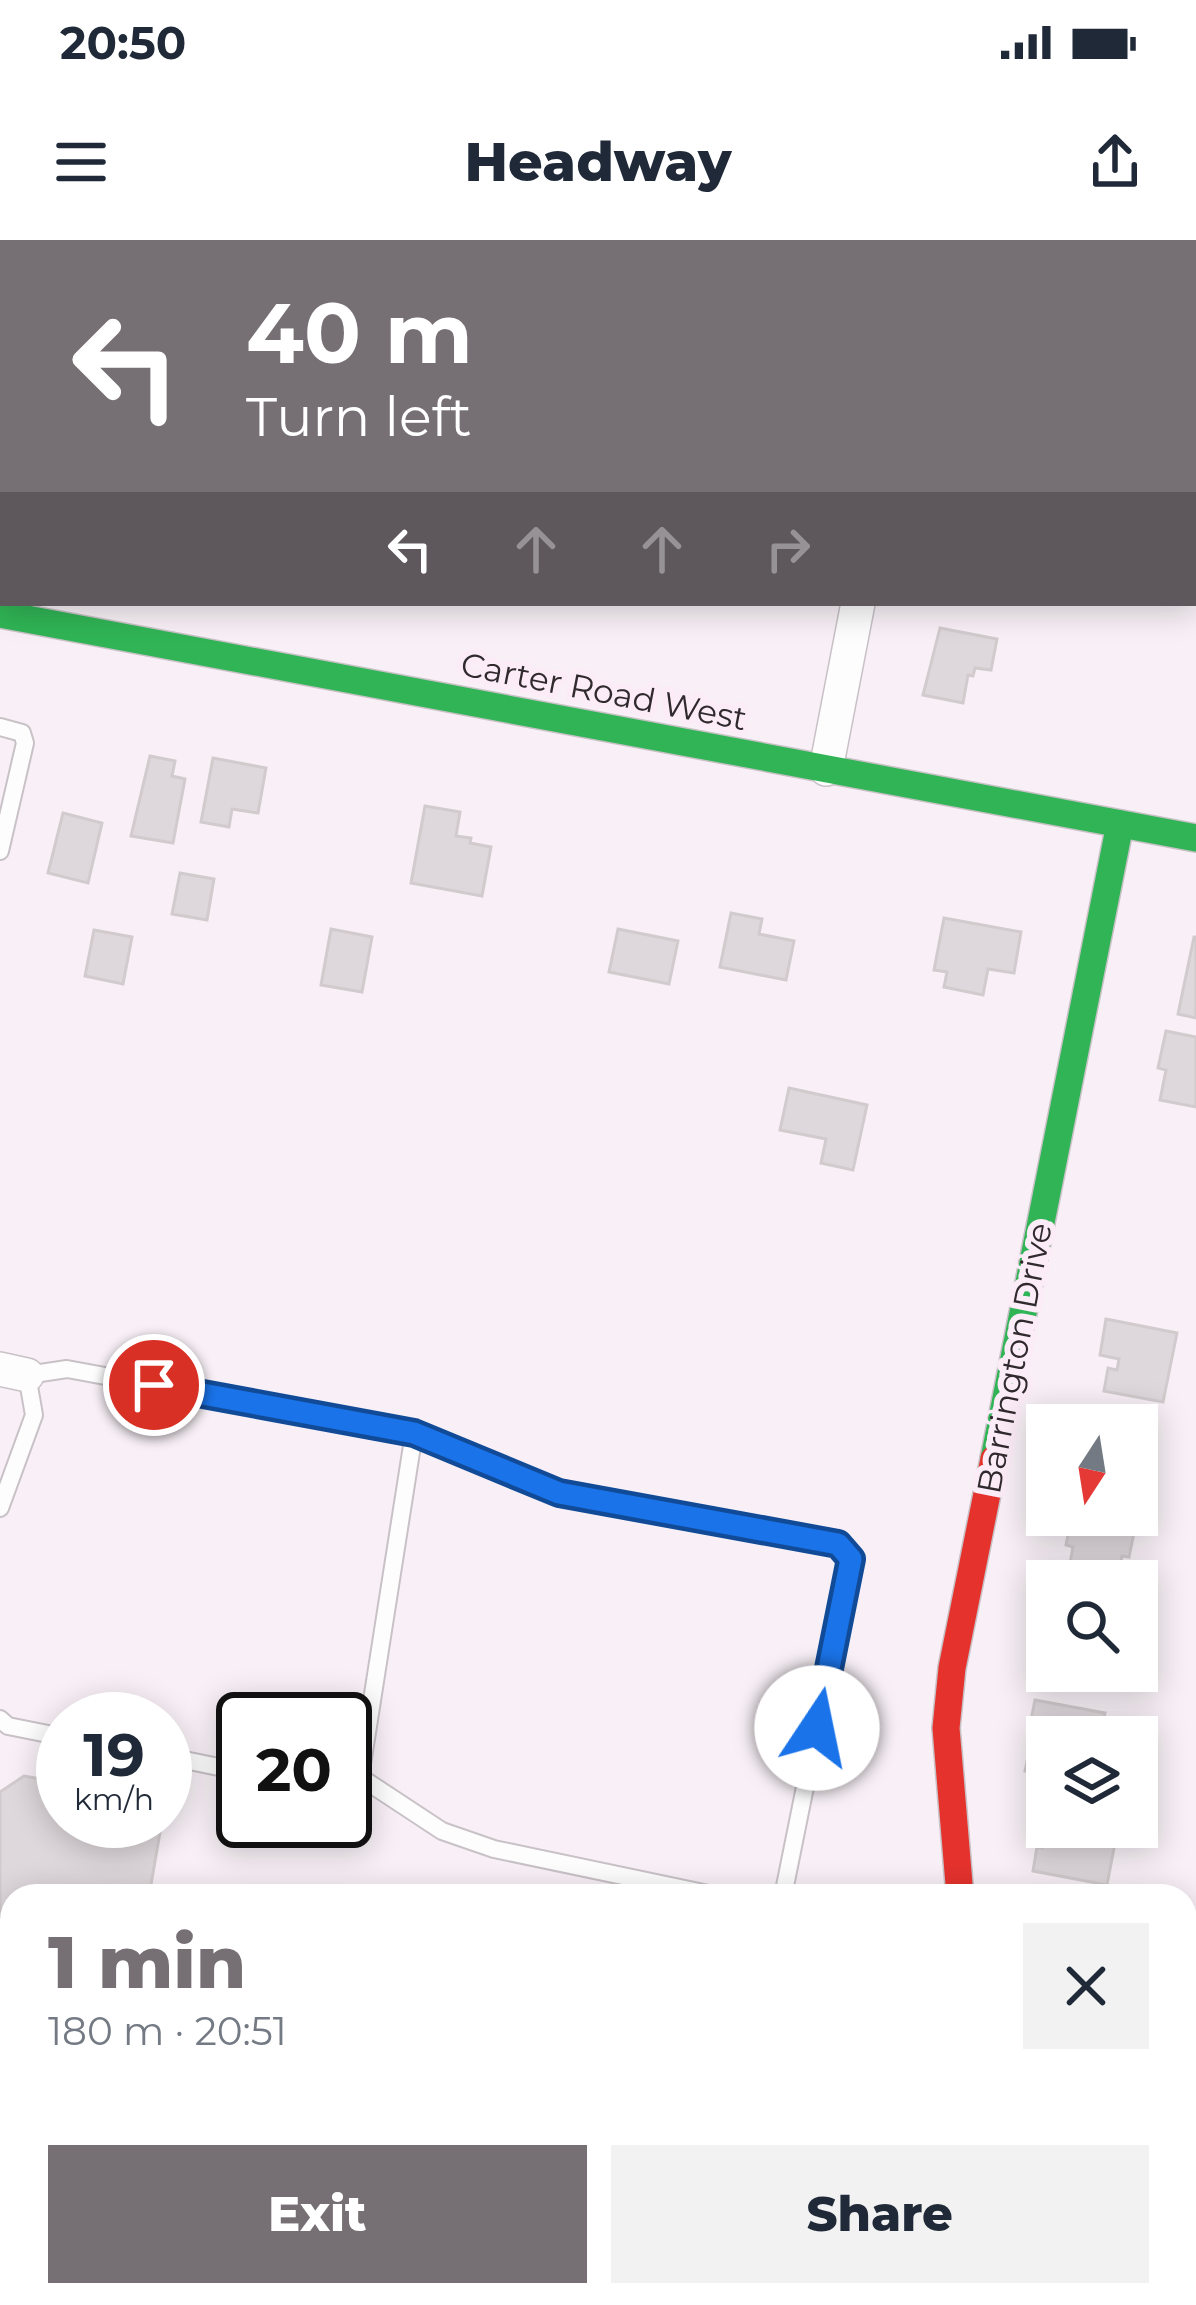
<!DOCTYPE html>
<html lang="en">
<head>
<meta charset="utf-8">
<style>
	body { margin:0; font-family:Montserrat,sans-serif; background:#f2f2f3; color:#1f2937; height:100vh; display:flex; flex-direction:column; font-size:45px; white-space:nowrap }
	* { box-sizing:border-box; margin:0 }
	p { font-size:39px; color:#747a83 }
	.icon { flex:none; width:66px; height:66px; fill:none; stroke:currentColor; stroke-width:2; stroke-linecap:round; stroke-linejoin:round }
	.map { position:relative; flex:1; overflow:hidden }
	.panel { position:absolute; left:0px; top:1644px; width:1197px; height:423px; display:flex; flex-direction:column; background:#fff; border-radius:36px 36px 0 0; box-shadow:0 6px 30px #0003 }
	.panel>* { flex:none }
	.top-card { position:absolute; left:0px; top:0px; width:1197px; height:366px; box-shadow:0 6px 30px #0003; background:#766f74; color:#fff; overflow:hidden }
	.needle { width:78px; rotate:192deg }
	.buttons { position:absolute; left:1026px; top:1164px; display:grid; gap:24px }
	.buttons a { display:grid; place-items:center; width:132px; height:132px; border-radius:0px; background:#fff; box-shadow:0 6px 30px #0003; font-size:60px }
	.speed { position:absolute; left:36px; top:1452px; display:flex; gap:24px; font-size:60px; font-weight:700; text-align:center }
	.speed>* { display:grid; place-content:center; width:156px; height:156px; border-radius:50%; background:#fff; box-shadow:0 6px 30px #0003; line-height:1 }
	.speed small { font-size:30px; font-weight:400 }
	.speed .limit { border:6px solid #111; border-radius:18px; background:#fff; color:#111 }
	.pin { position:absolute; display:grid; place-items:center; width:102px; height:102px; color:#fff; margin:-51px; border:6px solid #fff; border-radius:50%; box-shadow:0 3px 12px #0007 }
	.me { position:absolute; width:132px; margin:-66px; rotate:11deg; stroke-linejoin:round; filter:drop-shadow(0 0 9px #0008) }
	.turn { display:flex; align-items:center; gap:42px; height:252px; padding:0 48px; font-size:54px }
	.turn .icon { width:156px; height:156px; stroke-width:2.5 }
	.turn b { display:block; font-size:84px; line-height:102px }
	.lanes { display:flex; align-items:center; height:114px; padding:0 48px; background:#0003; justify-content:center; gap:60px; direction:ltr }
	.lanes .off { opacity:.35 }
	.round { display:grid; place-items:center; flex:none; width:126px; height:126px; border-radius:0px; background:#f2f2f3 }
	.headline { display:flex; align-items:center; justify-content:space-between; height:204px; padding:0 48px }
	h1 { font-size:72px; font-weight:800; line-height:90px; color:#766f74 }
	.button { display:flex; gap:24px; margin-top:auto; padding:24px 48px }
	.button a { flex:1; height:138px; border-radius:0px; background:#766f74; color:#fff; font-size:48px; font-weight:800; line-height:138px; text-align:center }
	.button a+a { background:#f2f2f3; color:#1f2937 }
	.status { display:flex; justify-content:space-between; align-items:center; height:84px; padding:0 60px; background:#fff; direction:ltr }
	.status svg { height:33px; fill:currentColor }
	header { display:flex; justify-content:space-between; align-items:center; height:156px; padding:0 48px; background:#fff; font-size:54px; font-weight:800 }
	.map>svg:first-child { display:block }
	.building { fill:#ded7db; stroke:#d2cbce; stroke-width:3 }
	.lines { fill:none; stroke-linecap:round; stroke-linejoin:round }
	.lane-casing { stroke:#c8c2c7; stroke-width:20 }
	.street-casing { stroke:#c8c2c7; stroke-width:36 }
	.fast-casing { stroke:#c8c2c7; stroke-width:30 }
	.jam-casing { stroke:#c8c2c7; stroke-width:30 }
	.lane { stroke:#fefdfe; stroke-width:16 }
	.street { stroke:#fefdfe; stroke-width:33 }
	.fast { stroke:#30b455; stroke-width:27 }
	.jam { stroke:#e5322d; stroke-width:27 }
	.route-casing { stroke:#114b97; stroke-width:30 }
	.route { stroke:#1a73e8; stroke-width:21 }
	.labels { text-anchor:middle; stroke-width:12; stroke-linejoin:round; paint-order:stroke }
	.street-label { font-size:33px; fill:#302a2e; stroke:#fbecf7 }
</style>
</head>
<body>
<div class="status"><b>20:50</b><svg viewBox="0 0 49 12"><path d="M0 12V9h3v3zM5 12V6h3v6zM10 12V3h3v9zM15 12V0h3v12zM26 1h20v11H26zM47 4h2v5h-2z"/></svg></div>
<header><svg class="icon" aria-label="menu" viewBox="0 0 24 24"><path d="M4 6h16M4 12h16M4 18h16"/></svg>Headway<svg class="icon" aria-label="share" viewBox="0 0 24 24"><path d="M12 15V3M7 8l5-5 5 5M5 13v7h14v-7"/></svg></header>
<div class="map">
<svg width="1196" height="2065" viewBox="0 0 1196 2065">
	<rect width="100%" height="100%" fill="#f8f0f6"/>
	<!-- building -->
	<g class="building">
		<polygon points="940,388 997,399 991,430 975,428 973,436 968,435 963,463 923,455"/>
		<polygon points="150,516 175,521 172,536 185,539 173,603 131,596"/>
		<polygon points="213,518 266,528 258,573 232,569 229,587 201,582"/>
		<polygon points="425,566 460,572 456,596 471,598 470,603 491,607 482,656 411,643"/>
		<polygon points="63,573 102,583 88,643 48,633"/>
		<polygon points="180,633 214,639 207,680 172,674"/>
		<polygon points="731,673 762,679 759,694 794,701 786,740 720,727"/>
		<polygon points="944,678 1021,692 1014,733 988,729 983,755 944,747 947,732 934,730"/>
		<polygon points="331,689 372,697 362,752 321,745"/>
		<polygon points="618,689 678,701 669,744 609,732"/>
		<polygon points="94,690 132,697 123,744 85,736"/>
		<polygon points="1194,697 1196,697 1196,778 1178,774"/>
		<polygon points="1166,791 1196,797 1196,867 1160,860 1166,830 1158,828"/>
		<polygon points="789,848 867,865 853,930 821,923 826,899 780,890"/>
		<polygon points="1106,1079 1177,1093 1163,1162 1104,1151 1108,1128 1117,1130 1119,1119 1100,1115"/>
		<polygon points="1137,1187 1155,1191 1142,1255 1137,1254"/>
		<polygon points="1072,1275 1105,1275 1136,1283 1129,1317 1122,1316 1117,1341 1067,1340 1073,1307 1066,1305"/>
		<polygon points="1047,1388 1047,1431 1097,1431 1094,1443 1038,1432"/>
		<polygon points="1035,1460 1105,1473 1100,1497 1047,1497 1047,1535 1025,1531 1030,1508 1034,1508 1037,1497 1028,1495"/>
		<polygon points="24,1536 63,1543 63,1581 162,1581 149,1656 12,1656 12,1687 0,1685 0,1552"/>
		<polygon points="1042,1559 1047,1560 1047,1587 1118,1587 1107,1645 1033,1631 1037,1607 1042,1608 1044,1596 1035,1595"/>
		<polygon points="3,1788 12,1789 12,1855 0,1853"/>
		<polygon points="0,2019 12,2021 12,2055 21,2055 19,2065 0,2065"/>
		<polygon points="36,2055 120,2055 118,2065 34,2065"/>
		<polygon points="140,2055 176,2055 206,2061 205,2065 138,2065"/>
		<polygon points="1035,2055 1073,2055 1100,2060 1099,2065 1033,2065"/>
	</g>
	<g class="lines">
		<defs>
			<g id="lane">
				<polyline points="0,487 22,493 25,503 0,611"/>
				<polyline points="414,1193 558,1253 838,1304 851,1319 783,1656"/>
				<polyline points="0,1268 34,1175 27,1135 67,1129 414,1193 360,1537 345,1540"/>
				<polyline points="0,1479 8,1486 63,1497"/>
				<polyline points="165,1516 243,1532"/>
				<polyline points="360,1537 442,1591 494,1609 718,1656"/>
			</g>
			<g id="street">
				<polyline points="487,3 487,0"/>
				<polyline points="928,3 929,0"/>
				<polyline points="826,529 858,363"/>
				<polyline points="0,1129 27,1135"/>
				<polyline points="0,1936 12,1938"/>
				<polyline points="640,2055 693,2065"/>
				<polyline points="294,2065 296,2055"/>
				<polyline points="934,2065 937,2055"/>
			</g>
			<g id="fast">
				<polyline points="0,374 1196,598"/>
				<polyline points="994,1219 1120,584"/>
			</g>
			<polyline id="jam" points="960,1656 946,1488 952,1428 994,1219"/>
		</defs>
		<!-- lane casing -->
		<use href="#lane" class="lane-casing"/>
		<!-- street casing -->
		<use href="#street" class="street-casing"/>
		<!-- fast casing -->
		<use href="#fast" class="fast-casing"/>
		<!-- jam casing -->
		<use href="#jam" class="jam-casing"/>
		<!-- lane -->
		<use href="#lane" class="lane"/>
		<!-- street -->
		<use href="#street" class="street"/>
		<!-- fast -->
		<use href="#fast" class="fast"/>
		<!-- jam -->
		<use href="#jam" class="jam"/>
	</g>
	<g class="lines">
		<defs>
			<polyline id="route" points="154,1145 414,1193 559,1253 838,1304 851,1319 817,1488"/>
		</defs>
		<!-- route casing -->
		<use href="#route" class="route-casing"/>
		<!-- route -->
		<use href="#route" class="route"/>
	</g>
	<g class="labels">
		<!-- street labels -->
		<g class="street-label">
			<text transform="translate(604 451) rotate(11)" y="12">Carter Road West</text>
			<text transform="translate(1014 1118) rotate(-79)" y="12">Barrington Drive</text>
		</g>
	</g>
</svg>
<div class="buttons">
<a><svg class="needle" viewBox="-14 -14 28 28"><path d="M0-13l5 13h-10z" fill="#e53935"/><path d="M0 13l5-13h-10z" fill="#747a83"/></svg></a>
<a><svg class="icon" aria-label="search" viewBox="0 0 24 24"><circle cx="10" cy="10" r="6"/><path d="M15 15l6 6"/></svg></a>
<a><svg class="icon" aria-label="layers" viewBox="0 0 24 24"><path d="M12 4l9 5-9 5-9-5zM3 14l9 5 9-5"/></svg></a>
</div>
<div class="speed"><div>19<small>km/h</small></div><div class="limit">20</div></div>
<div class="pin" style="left:154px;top:1145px;background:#d93025"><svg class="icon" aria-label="arrive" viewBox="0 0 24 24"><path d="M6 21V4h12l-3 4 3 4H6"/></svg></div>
<svg class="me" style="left:817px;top:1488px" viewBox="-20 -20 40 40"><circle r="19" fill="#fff"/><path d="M0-13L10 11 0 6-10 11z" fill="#1a73e8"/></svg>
<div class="top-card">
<div class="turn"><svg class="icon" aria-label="left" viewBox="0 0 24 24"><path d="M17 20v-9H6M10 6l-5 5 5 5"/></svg><div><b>40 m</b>Turn left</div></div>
<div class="lanes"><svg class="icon" aria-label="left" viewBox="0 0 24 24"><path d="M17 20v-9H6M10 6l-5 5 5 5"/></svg><svg class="icon off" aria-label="ahead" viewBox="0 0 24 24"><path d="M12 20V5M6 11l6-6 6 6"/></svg><svg class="icon off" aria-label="ahead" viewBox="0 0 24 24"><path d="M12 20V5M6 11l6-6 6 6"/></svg><svg class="icon off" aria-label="right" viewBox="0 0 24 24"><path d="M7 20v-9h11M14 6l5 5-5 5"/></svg></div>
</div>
<section class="panel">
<div class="headline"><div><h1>1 min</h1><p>180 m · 20:51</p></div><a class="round"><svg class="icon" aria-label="close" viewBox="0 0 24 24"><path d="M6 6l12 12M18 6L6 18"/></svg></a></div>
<div class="button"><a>Exit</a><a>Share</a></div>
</section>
</div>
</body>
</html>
